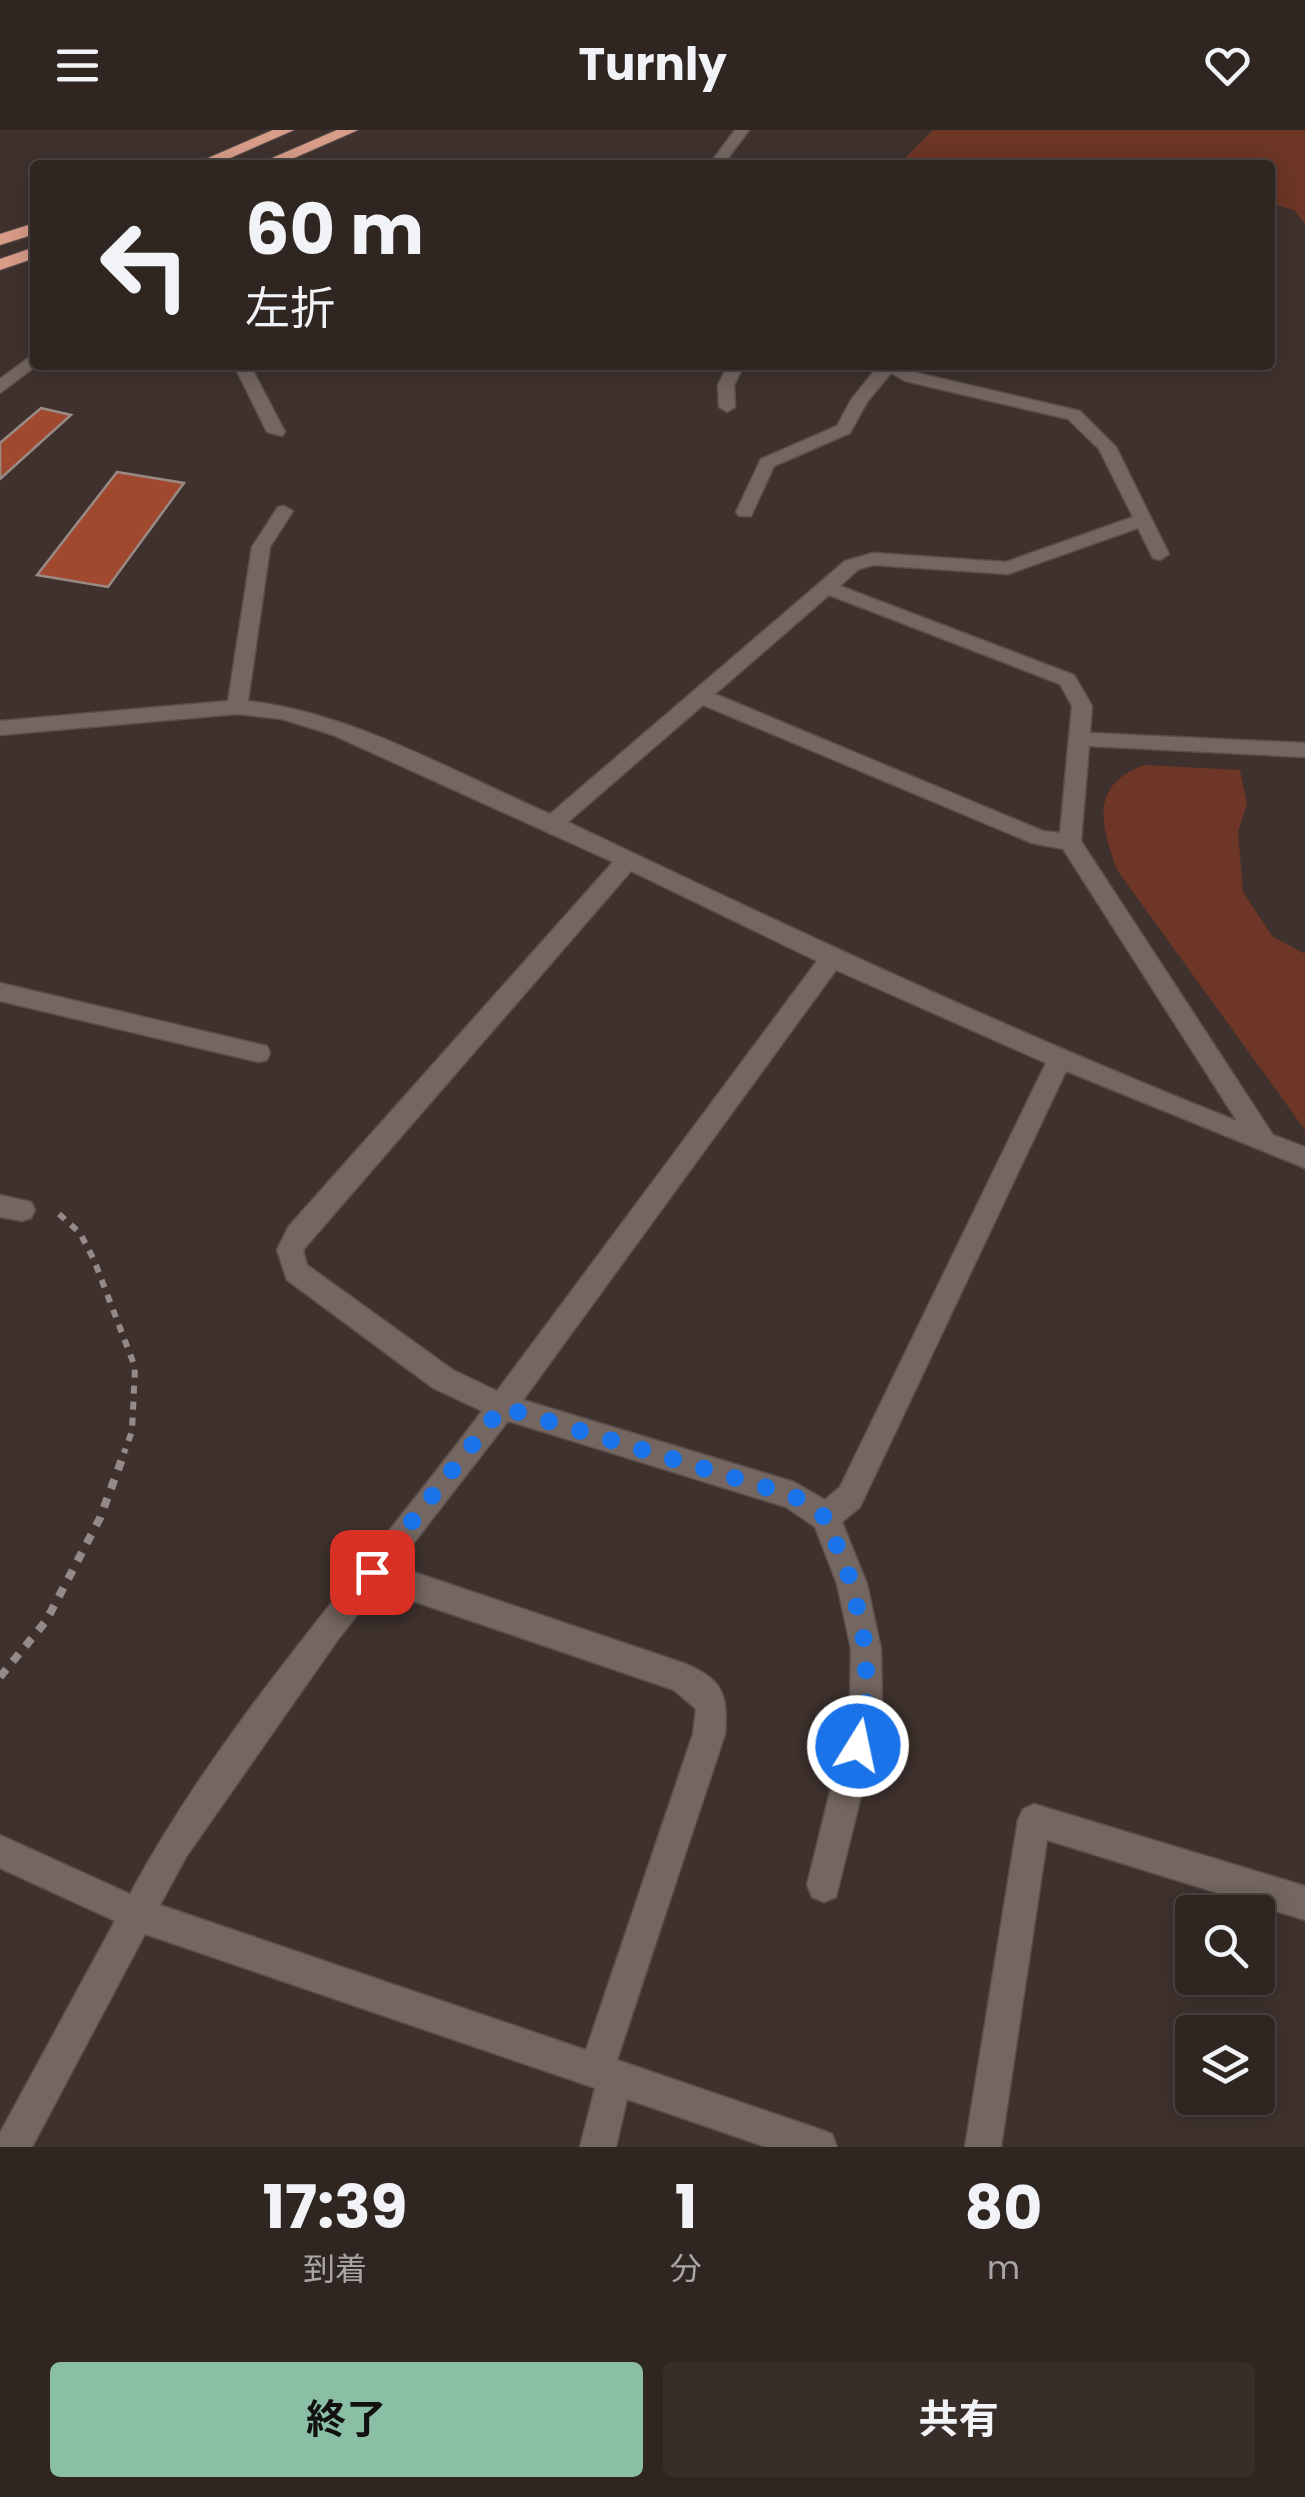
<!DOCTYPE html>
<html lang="ja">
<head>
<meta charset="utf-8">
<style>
	body { margin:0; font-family:Poppins,"Noto Sans JP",sans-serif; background:#372e2a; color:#f1f3f6; height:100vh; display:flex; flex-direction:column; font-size:38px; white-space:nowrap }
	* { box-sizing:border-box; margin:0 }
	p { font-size:32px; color:#a7a5a5 }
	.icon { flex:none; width:55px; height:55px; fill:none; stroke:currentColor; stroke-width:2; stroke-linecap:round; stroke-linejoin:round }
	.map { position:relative; height:2017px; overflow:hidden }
	.side { display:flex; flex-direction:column; background:#2f2622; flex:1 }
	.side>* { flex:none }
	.guide { position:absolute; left:30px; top:30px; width:1245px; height:210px; border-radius:10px; box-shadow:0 5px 25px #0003,0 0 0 2px #4a4340; background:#2f2622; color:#f1f3f6; overflow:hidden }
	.fabs { position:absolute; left:1175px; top:1765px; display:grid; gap:20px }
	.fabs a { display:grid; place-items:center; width:100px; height:100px; border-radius:10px; background:#2f2622; box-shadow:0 5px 25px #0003,0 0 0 2px #4a4340; font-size:50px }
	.pin { position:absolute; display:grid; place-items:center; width:85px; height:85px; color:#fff; margin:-42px; border-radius:20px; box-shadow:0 5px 15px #0006 }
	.me { position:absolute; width:110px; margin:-55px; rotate:10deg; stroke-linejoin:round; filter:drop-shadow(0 0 8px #0008) }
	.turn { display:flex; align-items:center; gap:35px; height:210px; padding:0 50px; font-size:45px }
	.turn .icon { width:130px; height:130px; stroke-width:2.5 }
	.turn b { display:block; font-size:70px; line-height:85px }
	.eta { display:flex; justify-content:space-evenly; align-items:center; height:170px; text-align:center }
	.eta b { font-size:60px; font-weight:700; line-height:70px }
	.button { display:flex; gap:20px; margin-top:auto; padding:20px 50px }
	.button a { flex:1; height:115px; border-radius:10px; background:#8abfa5; color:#111; font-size:40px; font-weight:700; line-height:115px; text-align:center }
	.button a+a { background:#372e2a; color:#f1f3f6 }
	header { display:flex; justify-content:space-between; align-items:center; height:130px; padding:0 50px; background:#2f2622; font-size:45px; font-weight:700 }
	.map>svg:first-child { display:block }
	.green { fill:#6d3626 }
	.building { fill:#a0492f; stroke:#998a85; stroke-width:2.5 }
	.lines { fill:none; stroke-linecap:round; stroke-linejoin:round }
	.minor-casing { stroke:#5a4f4c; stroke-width:3 }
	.trunk-casing { stroke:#5a4f4c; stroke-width:2 }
	.path-far1 { stroke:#948a87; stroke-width:6; stroke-dasharray:8 8; stroke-linecap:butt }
	.path { stroke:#948a87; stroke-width:8; stroke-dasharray:10 10; stroke-linecap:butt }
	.minor { fill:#746661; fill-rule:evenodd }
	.trunk { fill:#d89c89; fill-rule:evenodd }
	.route { stroke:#1a73e8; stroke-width:18; stroke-dasharray:0 32.4 }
</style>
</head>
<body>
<header><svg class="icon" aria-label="menu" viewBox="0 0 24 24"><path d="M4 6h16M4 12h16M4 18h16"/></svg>Turnly<svg class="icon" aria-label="heart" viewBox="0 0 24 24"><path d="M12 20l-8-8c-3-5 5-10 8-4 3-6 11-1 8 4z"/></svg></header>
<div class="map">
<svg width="1305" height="2017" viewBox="0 0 1305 2017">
	<rect width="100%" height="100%" fill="#3f322e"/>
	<!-- green -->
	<g class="green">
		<polygon points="933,0 1305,0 1305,94 1294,80 1270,73 1270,35 910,35 906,27"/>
		<path d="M 1144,635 L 1240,640 L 1247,674 L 1238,702 L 1243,762 L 1272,806 L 1305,824 L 1305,1000 L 1117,740 C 1101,695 1089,655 1144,635 Z"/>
	</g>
	<!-- building -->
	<g class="building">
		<polygon points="41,278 71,285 0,349 0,313"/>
		<polygon points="117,342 184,353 108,457 37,445"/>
	</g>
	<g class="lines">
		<defs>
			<g id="minor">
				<polygon points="735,0 749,0 723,35 709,35"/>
				<polygon points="35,223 37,235 0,263 0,249"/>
				<polygon points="234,235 250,235 285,302 282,306 267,302"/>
				<polygon points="728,235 744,235 734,255 735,277 727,282 719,277 718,255"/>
				<path d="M 879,235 L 900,235 L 917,243 L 1080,281 L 1116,317 L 1169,424 L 1160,430 L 1153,428 L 1138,398 L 1008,444 L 874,435 L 859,439 L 840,456 L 1074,545 L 1092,576 L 1090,603 L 1305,613 L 1305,627 L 1089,616 L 1081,711 L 1273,1005 L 1305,1017 L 1305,1038 L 1066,941 L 860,1377 L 842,1392 L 867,1454 L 881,1519 L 882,1581 L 836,1767 L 824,1772 L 812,1767 L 807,1755 L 850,1581 L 851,1519 L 837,1454 L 815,1397 L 786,1377 L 508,1291 L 396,1436 L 683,1533 C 723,1549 728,1564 725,1604 L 617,1930 L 819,1999 L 832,2004 L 837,2017 L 766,2017 L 627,1969 L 616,2017 L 580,2017 L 595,1958 L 145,1804 L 32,2017 L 0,2017 L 0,2003 L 115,1791 L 0,1738 L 0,1705 L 130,1764 C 225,1588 363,1441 482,1281 L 433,1258 L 287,1150 L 277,1120 L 289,1096 L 613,732 L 333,605 L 282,589 L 237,584 L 0,605 L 0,591 L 228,571 L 252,417 L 278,377 L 284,376 L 293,381 L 270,417 L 248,571 C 353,583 453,642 550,684 L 845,431 L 873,423 L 1006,432 L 1133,387 L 1099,319 L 1068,289 L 905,251 L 891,243 L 867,272 L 850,303 L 774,336 L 751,386 L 739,386 L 736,382 L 761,329 L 837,296 L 851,270 ZM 829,465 L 1060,554 L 1072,576 L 1060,703 L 1043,701 L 715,564 ZM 703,575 L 1032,713 L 1063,719 L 1237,991 C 1010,901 788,797 568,692 ZM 631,741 L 817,831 L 497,1261 L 453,1240 L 307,1135 L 303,1120 ZM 836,840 L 1046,933 L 840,1357 L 825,1370 L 794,1352 L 523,1270 ZM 378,1459 L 674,1560 L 696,1579 L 693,1604 L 586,1920 L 160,1775 L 186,1727 L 339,1508 Z"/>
				<polygon points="0,853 258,914 267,916 270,923 267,930 258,932 0,871"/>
				<polygon points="0,1065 31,1072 35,1080 31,1088 22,1091 0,1087"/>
				<polygon points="1034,1674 1305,1756 1305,1790 1047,1710 1001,2017 965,2017 1018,1690 1023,1679"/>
			</g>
			<g id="trunk">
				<polygon points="273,0 294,0 214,35 192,35"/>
				<polygon points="337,0 358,0 278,35 256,35"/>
				<polygon points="35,93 35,104 0,115 0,104"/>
				<polygon points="35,117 35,128 0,140 0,129"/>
			</g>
		</defs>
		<!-- minor casing -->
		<use href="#minor" class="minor-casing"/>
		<!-- trunk casing -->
		<use href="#trunk" class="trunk-casing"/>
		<!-- path-far1 -->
		<polyline class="path-far1" points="59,1084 80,1103 94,1130 135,1237 132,1301 124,1323"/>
		<!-- path -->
		<polyline class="path" points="0,1547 46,1491 100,1388 125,1321"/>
		<!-- minor -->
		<use href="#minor" class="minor"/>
		<!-- trunk -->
		<use href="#trunk" class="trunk"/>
	</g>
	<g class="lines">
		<!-- route -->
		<polyline class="route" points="372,1442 502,1277 794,1366 826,1388 852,1454 866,1519 866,1582 858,1616"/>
	</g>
</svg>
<div class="fabs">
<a><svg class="icon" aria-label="search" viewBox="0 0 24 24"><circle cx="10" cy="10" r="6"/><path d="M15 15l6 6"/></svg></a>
<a><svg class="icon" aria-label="layers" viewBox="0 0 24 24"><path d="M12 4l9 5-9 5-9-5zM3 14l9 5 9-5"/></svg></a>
</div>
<div class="pin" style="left:372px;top:1442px;background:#d93025"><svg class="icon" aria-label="arrive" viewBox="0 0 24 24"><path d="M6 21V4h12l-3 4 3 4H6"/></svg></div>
<svg class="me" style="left:858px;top:1616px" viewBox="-20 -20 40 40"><circle r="17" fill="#1a73e8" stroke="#fff" stroke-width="3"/><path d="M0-11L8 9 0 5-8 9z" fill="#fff"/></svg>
<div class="guide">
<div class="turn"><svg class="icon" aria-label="left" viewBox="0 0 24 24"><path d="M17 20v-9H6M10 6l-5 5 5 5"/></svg><div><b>60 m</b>左折</div></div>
</div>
</div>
<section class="side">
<div class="eta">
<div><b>17:39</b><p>到着</p></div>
<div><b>1</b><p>分</p></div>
<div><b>80</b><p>m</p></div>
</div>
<div class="button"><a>終了</a><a>共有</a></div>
</section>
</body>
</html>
